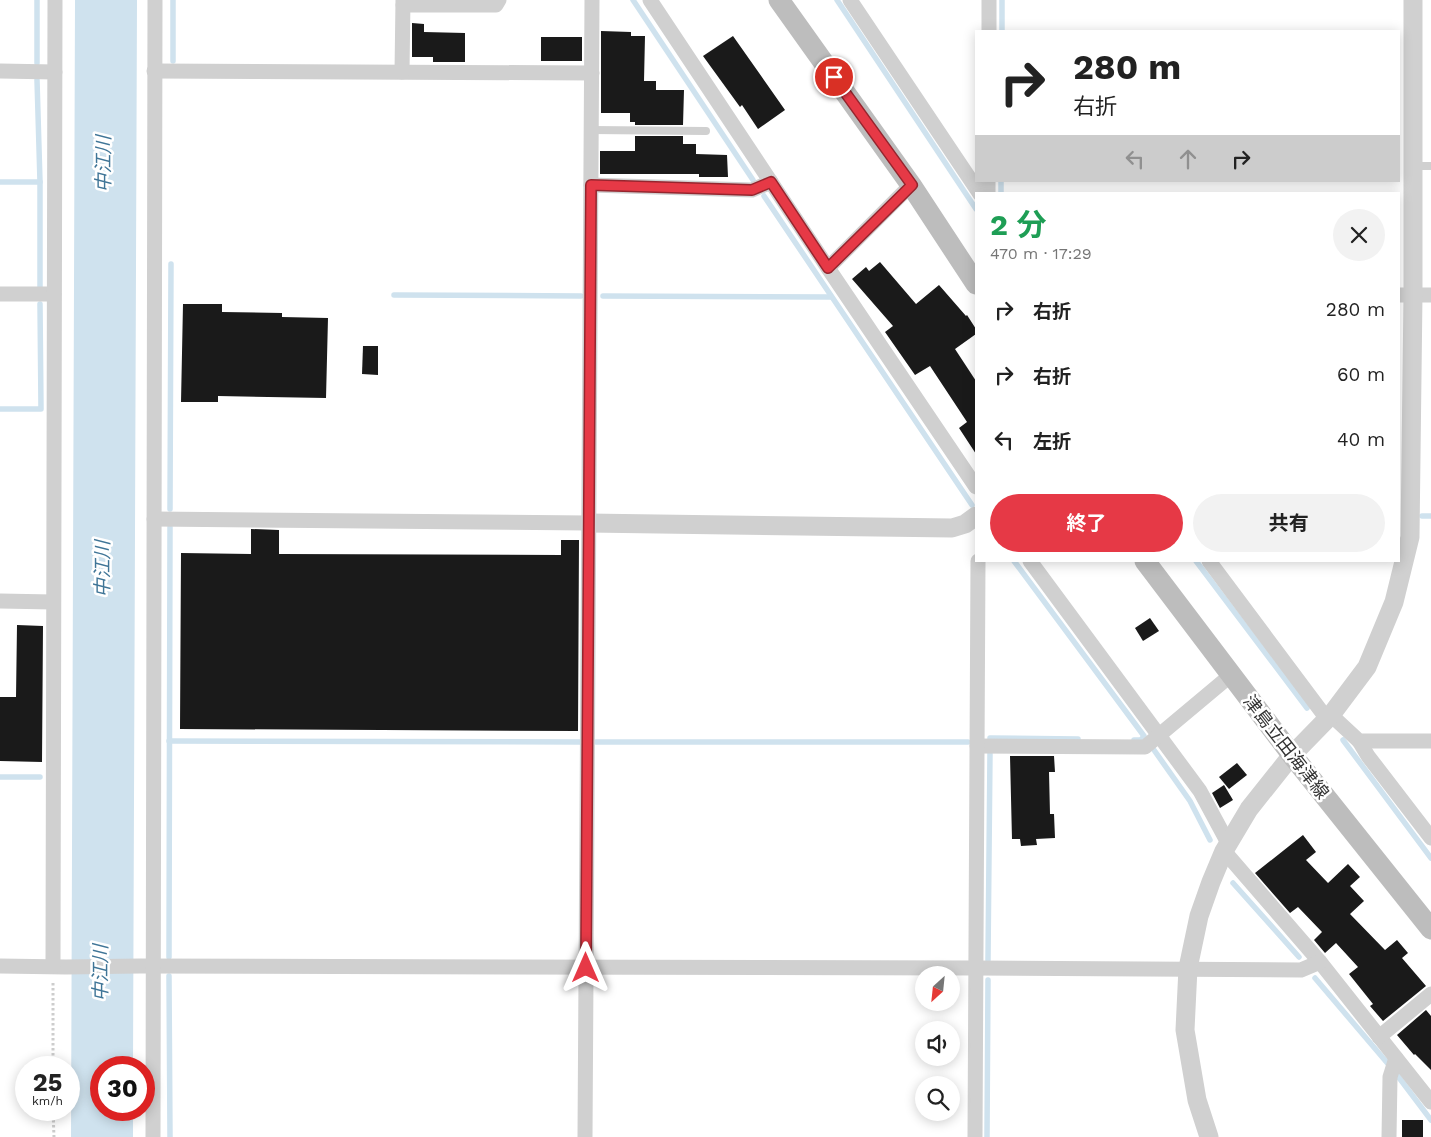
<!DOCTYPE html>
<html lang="ja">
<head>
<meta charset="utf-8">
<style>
	body { margin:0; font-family:"Work Sans","Noto Sans JP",sans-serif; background:#f2f2f2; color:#222; height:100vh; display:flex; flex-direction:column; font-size:19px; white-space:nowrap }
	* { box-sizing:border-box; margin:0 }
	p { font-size:16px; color:#767676 }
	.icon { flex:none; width:28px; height:28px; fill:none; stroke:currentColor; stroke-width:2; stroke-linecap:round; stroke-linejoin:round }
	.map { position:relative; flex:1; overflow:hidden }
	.details { position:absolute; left:975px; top:192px; width:425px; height:370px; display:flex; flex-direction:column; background:#fff; border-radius:0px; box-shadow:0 2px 12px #0003 }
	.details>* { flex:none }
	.guide { position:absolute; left:975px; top:30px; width:425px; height:152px; border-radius:0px; box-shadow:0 2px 12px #0003; background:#fff; color:#222; overflow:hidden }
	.needle { width:32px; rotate:207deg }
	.buttons { position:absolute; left:915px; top:966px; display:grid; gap:10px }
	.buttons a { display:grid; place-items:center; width:45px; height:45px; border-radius:50%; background:#fff; box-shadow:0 2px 12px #0003; font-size:25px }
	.speed { position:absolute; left:15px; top:1056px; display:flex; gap:10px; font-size:25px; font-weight:700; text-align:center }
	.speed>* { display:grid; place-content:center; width:65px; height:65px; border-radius:50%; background:#fff; box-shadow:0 2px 12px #0003; line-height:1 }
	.speed small { font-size:12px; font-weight:400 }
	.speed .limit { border:8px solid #d22; background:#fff; color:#111 }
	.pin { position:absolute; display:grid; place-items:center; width:42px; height:42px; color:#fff; margin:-21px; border:2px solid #fff; border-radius:50%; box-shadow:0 1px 5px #0007 }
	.me { position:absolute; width:55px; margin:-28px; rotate:0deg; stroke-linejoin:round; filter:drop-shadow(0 0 4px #0008) }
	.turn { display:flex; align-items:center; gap:18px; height:105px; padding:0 15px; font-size:22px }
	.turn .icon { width:65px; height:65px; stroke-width:2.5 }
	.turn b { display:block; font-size:35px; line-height:42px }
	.lanes { display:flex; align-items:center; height:48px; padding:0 15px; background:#0003; justify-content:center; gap:25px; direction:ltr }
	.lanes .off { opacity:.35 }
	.round { display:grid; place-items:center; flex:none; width:52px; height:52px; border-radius:26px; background:#f2f2f2 }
	.head { display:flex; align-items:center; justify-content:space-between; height:85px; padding:0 15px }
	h1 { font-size:30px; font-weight:700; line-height:38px; color:#1e9e55 }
	.action { display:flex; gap:10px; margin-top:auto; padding:10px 15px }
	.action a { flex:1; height:58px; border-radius:30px; background:#e63946; color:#fff; font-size:20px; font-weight:700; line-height:58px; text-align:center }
	.action a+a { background:#f2f2f2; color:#222 }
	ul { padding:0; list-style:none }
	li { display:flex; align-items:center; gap:15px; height:65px; padding:0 15px }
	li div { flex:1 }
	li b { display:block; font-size:19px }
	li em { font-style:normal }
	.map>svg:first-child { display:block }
	.water { fill:#cfe2ee }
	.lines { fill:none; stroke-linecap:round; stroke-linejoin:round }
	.stream { stroke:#cfe2ee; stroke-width:5.5 }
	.building { fill:#1a1a1a }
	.path { stroke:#cdcdcd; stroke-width:3; stroke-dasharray:2.5 2.5; stroke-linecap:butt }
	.service { stroke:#d0d0d0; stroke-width:8 }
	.minor { stroke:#d0d0d0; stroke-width:15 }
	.tertiary { stroke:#d0d0d0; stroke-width:19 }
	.secondary { stroke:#bdbdbd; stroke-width:21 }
	.route-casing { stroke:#96252e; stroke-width:12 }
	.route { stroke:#e63946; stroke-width:9 }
	.labels { text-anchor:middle; stroke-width:5; stroke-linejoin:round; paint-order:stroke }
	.street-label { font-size:18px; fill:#333; stroke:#fff }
	.water-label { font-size:19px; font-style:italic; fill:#3f7597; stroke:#fff }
</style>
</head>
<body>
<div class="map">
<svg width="1431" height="1137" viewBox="0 0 1431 1137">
	<rect width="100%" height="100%" fill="#fff"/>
	<!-- water -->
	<polygon class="water" points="75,0 137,0 133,1067 101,1068 101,1110 133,1110 133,1137 71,1137"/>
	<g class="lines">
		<!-- stream -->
		<g class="stream">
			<polyline points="633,0 753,180"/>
			<polyline points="837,0 976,209"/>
			<polyline points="1002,31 1002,0"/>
			<polyline points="173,61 173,0"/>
			<polyline points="37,63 37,0"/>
			<polyline points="37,80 40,182 40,287"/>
			<polyline points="0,182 40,182"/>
			<polyline points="1001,194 1001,181"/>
			<polyline points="764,196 972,505"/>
			<polyline points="394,295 581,296"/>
			<polyline points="603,296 831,297"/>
			<polyline points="0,409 41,409 40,304"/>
			<polyline points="170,509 171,264"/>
			<polyline points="1422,516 1431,516"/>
			<polyline points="1014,561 1144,736 1141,740 1134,740"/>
			<polyline points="1196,561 1307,708"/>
			<polyline points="990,738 1078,739"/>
			<polyline points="1343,740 1431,858"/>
			<polyline points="169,741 580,742"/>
			<polyline points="596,742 968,742"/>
			<polyline points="1154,750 1190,801 1210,840"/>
			<polyline points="0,777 40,777"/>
			<polyline points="1233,883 1299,957"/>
			<polyline points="169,957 170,527"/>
			<polyline points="988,960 990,753"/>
			<polyline points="169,976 170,1137"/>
			<polyline points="1315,978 1389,1065"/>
			<polyline points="1397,1075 1431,1120"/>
			<polyline points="987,1137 988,980"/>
		</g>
	</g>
	<!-- building -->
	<g class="building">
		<polygon points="412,23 424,24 424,32 465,33 465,62 433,62 433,57 412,57"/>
		<polygon points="601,31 631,32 631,36 645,36 644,81 656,81 656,90 684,90 683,125 635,125 635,122 630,122 630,113 601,113"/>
		<polygon points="733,36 785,110 758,129 742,105 740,107 703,56"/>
		<rect x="541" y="37" width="41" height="24"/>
		<polygon points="635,136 683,136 683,144 696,144 696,154 727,155 728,177 699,177 699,174 600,174 600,151 635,151"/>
		<polygon points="880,262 916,304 939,285 966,316 967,315 976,329 976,334 955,349 976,381 976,454 959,428 967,422 930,366 915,375 885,332 893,326 852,279 866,267 869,271"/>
		<polygon points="183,304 222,304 222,312 282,313 282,317 328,318 326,398 218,396 218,402 181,402"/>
		<polygon points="363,346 378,346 378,375 362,374"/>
		<polygon points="251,529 279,530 279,554 561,555 561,540 579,540 578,731 180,729 181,553 251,554"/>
		<polygon points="1150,618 1159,631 1143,641 1135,628"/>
		<polygon points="17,625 43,626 42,762 0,761 0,697 16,697"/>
		<polygon points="1010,756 1054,756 1055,772 1049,772 1050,814 1054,814 1055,838 1036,839 1037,845 1021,846 1020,839 1012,839"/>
		<polygon points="1237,763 1247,775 1229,789 1219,777"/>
		<polygon points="1224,785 1233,800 1220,808 1212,793"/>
		<polygon points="1303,835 1316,852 1306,860 1328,883 1348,864 1360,877 1350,886 1364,901 1350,914 1385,950 1397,940 1408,953 1402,958 1426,986 1383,1021 1370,1006 1373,1004 1349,974 1358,967 1336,943 1325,953 1314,940 1322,932 1298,907 1290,913 1255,873"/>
		<polygon points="1426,1010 1431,1016 1431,1070 1415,1054 1414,1055 1397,1035"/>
		<rect x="1402" y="1120" width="21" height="17"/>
	</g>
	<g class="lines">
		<!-- path -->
		<g class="path">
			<polyline points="53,983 53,1068"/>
			<polyline points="53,1110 54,1137"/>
		</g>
		<!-- service -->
		<g class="service">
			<polyline points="591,130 706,131"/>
			<polyline points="1413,166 1431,166"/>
		</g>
		<!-- minor -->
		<g class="minor">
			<polyline points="650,0 828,268 976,487"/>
			<polyline points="850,0 980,194"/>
			<polyline points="403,5 496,5 499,0"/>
			<polyline points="989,31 989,0"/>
			<polyline points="0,71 55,72"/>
			<polyline points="154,71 592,73"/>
			<polyline points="402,72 403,0"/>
			<polyline points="591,185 752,190 771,182"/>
			<polyline points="988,194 988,181"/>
			<polyline points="828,268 911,185"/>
			<polyline points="0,294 54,294"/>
			<polyline points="1399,295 1431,295"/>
			<polyline points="154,519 588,523"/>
			<polyline points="1030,561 1200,791 1228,843"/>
			<polyline points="1209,561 1327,719"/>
			<polyline points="0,601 53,602"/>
			<polyline points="1331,715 1359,741 1431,741"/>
			<polyline points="1359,741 1368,756 1431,838"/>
			<polyline points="977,746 1145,747 1231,675"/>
			<polyline points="1224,851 1320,962 1431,1102"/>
			<polyline points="0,966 66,967 140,966 976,968 1301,970 1320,962"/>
			<polyline points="53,966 55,0"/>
			<polyline points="1379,1037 1431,994"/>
			<polyline points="153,1137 155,0"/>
			<polyline points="585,1137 592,0"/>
			<polyline points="975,1137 978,561"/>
			<polyline points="1389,1137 1390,1077 1396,1058"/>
		</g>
		<!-- tertiary -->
		<g class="tertiary">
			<polyline points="588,523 952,528 965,524 976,516"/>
			<polyline points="1209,1137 1197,1100 1185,1030 1188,968 1199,916 1211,882 1224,851 1249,809 1292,755 1331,715 1367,667 1394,602 1410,537 1413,295 1413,0"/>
		</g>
		<!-- secondary -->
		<g class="secondary">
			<polyline points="779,0 911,185 976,284"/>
			<polyline points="1145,561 1292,755 1431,929"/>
		</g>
	</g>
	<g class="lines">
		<defs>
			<polyline id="route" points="586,968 591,185 752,190 771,182 828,268 912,185 834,77"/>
		</defs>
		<!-- route casing -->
		<use href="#route" class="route-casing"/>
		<!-- route -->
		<use href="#route" class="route"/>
	</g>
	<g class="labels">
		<!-- street labels -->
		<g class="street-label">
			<text transform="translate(1286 747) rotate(52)" y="6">津島立田海津線</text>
		</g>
		<!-- water labels -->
		<g class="water-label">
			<text transform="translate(103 164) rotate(-90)" y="7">中江川</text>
			<text transform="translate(102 569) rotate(-90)" y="7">中江川</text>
			<text transform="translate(100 973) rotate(-90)" y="7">中江川</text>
		</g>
	</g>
</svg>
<div class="buttons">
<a><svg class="needle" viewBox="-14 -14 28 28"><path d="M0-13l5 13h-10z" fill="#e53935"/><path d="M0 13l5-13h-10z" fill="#767676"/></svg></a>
<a><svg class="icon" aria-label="sound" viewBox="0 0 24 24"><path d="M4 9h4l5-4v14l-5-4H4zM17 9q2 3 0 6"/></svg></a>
<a><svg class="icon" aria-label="search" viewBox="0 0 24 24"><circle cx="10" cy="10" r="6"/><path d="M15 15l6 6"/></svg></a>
</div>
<div class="speed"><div>25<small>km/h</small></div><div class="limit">30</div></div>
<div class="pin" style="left:834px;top:77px;background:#d93025"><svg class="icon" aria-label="arrive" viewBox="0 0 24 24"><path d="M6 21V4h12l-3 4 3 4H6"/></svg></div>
<svg class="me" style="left:586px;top:968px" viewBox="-20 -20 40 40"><path d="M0-17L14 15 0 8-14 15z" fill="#e63946" stroke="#fff" stroke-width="4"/></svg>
<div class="guide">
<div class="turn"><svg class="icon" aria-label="right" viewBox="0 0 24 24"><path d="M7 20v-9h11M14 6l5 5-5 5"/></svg><div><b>280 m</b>右折</div></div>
<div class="lanes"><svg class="icon off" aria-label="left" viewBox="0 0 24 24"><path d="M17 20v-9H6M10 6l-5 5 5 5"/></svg><svg class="icon off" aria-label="ahead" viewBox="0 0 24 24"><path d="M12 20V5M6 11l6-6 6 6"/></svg><svg class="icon" aria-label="right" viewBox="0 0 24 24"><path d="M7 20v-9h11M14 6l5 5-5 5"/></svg></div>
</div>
<section class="details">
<div class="head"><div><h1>2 分</h1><p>470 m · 17:29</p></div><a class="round"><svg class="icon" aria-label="close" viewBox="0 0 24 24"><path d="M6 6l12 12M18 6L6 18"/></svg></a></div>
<ul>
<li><svg class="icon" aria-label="right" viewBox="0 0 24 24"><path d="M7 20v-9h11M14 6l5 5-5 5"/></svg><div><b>右折</b></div><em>280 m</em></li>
<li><svg class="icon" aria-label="right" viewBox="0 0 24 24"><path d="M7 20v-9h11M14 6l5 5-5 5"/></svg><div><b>右折</b></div><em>60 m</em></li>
<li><svg class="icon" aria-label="left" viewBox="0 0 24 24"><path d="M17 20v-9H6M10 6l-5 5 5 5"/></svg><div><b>左折</b></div><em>40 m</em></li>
</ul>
<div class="action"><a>終了</a><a>共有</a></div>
</section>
</div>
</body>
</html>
